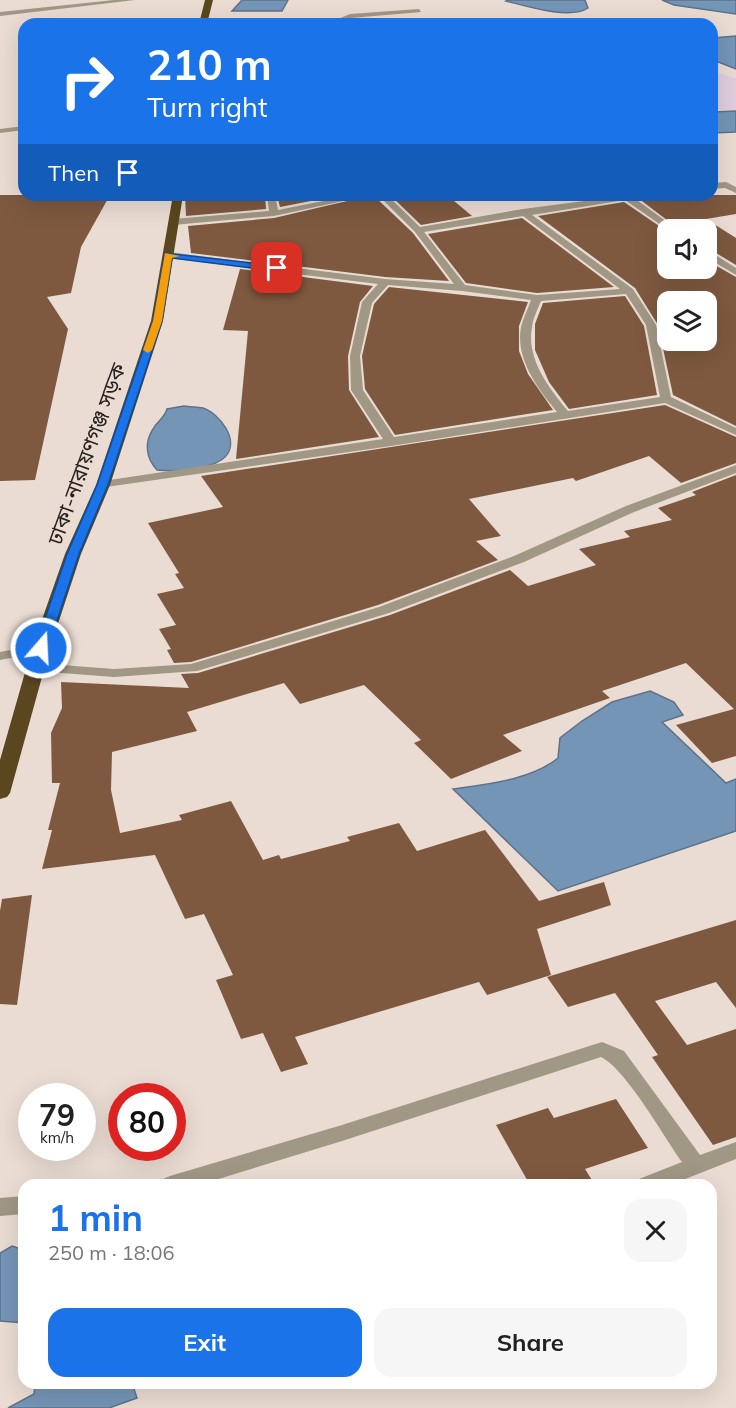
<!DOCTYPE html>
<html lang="en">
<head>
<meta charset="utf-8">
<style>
	body { margin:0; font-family:Mulish,"Noto Sans Bengali",sans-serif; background:#f6f6f6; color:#202124; height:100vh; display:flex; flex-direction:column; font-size:22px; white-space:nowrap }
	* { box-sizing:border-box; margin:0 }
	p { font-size:20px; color:#757577 }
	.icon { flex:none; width:33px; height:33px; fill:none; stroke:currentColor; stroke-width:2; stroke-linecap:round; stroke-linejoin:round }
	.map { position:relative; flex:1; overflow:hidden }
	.drawer { position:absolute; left:18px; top:1179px; width:699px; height:210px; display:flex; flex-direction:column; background:#fff; border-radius:18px; box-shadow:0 6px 24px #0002 }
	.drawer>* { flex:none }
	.hud { position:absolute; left:18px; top:18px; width:700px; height:183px; border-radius:18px; box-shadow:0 6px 24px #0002; background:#1a73e8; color:#fff; overflow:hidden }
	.tools { position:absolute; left:657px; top:219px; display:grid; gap:12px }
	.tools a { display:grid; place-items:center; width:60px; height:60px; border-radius:12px; background:#fff; box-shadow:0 6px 24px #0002; font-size:30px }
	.speed { position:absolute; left:18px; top:1083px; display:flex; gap:12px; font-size:30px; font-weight:700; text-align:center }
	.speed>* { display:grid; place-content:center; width:78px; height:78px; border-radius:50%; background:#fff; box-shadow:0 6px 24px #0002; line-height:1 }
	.speed small { font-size:15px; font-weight:400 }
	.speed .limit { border:9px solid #d22; background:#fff; color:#111 }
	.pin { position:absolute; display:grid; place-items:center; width:51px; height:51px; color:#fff; margin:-26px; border-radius:12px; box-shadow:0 3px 9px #0006 }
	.me { position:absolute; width:66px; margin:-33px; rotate:19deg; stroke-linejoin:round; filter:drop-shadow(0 0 4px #0008) }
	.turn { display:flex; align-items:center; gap:21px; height:126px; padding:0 30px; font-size:27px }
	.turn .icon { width:78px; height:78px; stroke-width:2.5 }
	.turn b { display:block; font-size:42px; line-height:51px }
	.then { display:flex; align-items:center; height:57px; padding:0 30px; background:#0003; gap:12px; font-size:22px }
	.round { display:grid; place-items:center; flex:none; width:63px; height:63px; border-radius:18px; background:#f6f6f6 }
	.headline { display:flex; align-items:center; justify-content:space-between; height:102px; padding:0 30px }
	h1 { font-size:36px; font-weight:700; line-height:45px; color:#1a73e8 }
	.action { display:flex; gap:12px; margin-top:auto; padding:12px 30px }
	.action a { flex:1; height:69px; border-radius:18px; background:#1a73e8; color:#fff; font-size:24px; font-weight:700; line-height:69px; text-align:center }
	.action a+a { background:#f6f6f6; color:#202124 }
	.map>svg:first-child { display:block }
	.industrial { fill:#e0cedf }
	.water { fill:#7595b7; stroke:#5e7289; stroke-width:1.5 }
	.building { fill:#7e593f; fill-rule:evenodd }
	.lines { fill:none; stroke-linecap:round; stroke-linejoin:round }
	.street { fill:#a19785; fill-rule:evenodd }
	.highway { fill:#5a471f; fill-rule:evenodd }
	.route { fill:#1a73e8; stroke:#114b97; stroke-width:1.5 }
	.slow { fill:#f59e0b }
	.labels { text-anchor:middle; stroke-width:6; stroke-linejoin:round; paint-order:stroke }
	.street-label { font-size:21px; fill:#27221f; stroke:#eadcd3 }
</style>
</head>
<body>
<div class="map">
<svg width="736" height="1408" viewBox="0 0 736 1408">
	<rect width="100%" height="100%" fill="#eadcd3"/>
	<!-- industrial -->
	<polygon class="industrial" points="713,72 736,78 736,110 713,110"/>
	<!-- water -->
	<g class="water">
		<polygon points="242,0 288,0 282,11 232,11"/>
		<path d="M 508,0 L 585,0 L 588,8 C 570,20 526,6 506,1 Z"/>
		<polygon points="662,0 736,0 736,14 674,5"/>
		<polygon points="736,36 736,69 713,60 713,38"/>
		<polygon points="736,111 736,132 713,133 713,112"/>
		<path d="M 184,406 C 190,407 197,407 203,408 C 219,413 241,441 225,457 C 211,470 174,472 157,470 C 146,458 144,443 153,429 C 158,420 164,419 167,409 Z"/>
		<path d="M 650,691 L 674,702 L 683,715 L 662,722 L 726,783 L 736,779 L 736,831 L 558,891 L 453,789 C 487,784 531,780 558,758 L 560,738 L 582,721 L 612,702 Z"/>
		<polygon points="12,1246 24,1250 24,1323 0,1321 0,1253"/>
		<polygon points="35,1383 132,1383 137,1398 109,1408 8,1408 34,1394"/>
	</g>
	<!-- building -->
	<g class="building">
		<polygon points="0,195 110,195 81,247 71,293 47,297 68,329 35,480 0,481"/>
		<polygon points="185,195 265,195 266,209 186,216"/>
		<polygon points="277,195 342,195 280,207"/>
		<polygon points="373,195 413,233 449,281 385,277 191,253 188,226 274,218"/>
		<polygon points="390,195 447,195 472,216 421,225"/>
		<polygon points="634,195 736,195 736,214 706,219 736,238 736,265 706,247 706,230 680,230"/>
		<path d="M 624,202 L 668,232 L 668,268 L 706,268 L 706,260 L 736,277 L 736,426 L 673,395 L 658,325 L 635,288 L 538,216 ZM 668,302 L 706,302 L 706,340 L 668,340 Z"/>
		<polygon points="522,218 614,287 537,293 466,283 428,234"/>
		<polygon points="240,269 373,286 360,302 348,356 349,390 379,437 236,459 248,331 223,330"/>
		<polygon points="389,287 528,302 519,326 519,351 528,374 553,410 395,435 365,389 362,356 374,304"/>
		<polygon points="625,296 644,326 657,395 569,409 549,382 535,350 535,324 543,303"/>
		<polygon points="665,405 736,437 736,463 681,483 649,456 576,481 573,478 469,499 501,536 476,541 498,560 378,605 191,662 174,663 167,650 171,649 159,629 176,625 157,594 184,588 175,574 179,573 148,523 223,507 201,476"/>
		<polygon points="736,475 736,756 712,763 676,725 734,709 686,663 602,691 610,698 503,735 522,751 451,779 414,743 421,740 364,685 300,704 284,683 187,712 197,731 112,752 111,790 120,833 182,820 179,815 231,801 263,860 279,855 281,859 350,841 347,837 399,823 417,851 485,830 539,901 604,882 611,905 537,929 551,975 487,995 479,982 295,1037 308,1064 281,1072 263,1033 241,1039 216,980 233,975 204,914 185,919 155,855 42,869 52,830 48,830 60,783 52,783 51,733 62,708 61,682 189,688 181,674 198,673 390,615 510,570 528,586 596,565 579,549 630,537 624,531 672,520 658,508 696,495 692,492"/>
		<polygon points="32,895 17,1005 0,1004 0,911 2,899"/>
		<polygon points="736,920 736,1008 716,982 655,1001 687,1045 736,1029 736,1137 713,1145 652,1057 658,1055 615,993 568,1007 547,977"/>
		<polygon points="616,1099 648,1148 585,1169 595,1185 530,1185 496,1125 548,1108 554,1118"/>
	</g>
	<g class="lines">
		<!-- street -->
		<g class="street">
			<polygon points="114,0 135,0 0,16 0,12"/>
			<polygon points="419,9 421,12 351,18 335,24 326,24 350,14"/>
			<polygon points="24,126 24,130 0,133 0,129"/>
			<polygon points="712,183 726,182 736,187 736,193 725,188 712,189"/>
			<polygon points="267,195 275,195 278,210 353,195 371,195 274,216 173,225 168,222 173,219 269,211"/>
			<path d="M 378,195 L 387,195 L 420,227 L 523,209 L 630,195 L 678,230 L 668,230 L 625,200 L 532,215 L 633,289 L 656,325 L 671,397 L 736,428 L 736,435 L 665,403 L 391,446 L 99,488 L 97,485 L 103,481 L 383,439 L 351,390 L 350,356 L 362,302 L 378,284 L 168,258 L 163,255 L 168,252 L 385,279 L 454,284 L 415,232 ZM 523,216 L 620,289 L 537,295 L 465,285 L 424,232 ZM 388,285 L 462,291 L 531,300 C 528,309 523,318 521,327 C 515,359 538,389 557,412 L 394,437 L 363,390 L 360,356 L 372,303 ZM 626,294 L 646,325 L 660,397 L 568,411 C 549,388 526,359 532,327 C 533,318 538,309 541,301 Z"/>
			<polygon points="706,249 736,268 736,275 706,257"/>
			<polygon points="736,465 736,473 634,512 524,562 389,613 197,671 114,677 35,671 28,667 35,663 114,669 191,664 379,607 514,556 626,506"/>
			<polygon points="41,644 46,645 48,648 46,651 0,660 0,652"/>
			<path d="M 602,1042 L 624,1051 L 700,1155 L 736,1142 L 736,1159 L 670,1185 L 636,1185 L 639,1179 L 682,1162 C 664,1137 626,1069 601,1057 L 342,1141 L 199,1185 L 160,1185 L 163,1179 L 170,1176 L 342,1125 Z"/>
			<polygon points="24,1196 24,1214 0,1216 0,1198"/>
		</g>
		<!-- highway -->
		<g class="highway">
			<polygon points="205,0 213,0 207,24 199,24"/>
			<polygon points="173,195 183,195 163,321 110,485 81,554 50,648 10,793 7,797 0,799 0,760 32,648 65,554 96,485 151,321"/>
		</g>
	</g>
	<!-- route -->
	<polygon class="route" points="165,253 277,266 281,268 277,271 172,258 162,321 108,485 79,554 48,648 46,651 37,651 35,648 67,554 97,485 153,321"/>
	<!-- slow -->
	<polygon class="slow" points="165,253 180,256 172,258 162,321 152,350 148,353 143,350 153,321"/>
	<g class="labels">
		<!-- street labels -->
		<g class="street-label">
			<text transform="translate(87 454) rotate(-70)" y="7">ঢাকা-নারায়ণগঞ্জ সড়ক</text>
		</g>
	</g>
</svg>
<div class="tools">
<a><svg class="icon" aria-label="sound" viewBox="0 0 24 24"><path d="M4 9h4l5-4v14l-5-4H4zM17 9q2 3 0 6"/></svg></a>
<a><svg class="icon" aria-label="layers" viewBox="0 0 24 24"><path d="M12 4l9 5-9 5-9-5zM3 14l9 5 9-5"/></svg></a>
</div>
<div class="speed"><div>79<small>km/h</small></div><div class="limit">80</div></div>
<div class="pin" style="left:277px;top:268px;background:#d93025"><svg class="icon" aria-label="arrive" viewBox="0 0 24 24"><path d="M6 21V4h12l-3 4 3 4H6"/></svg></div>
<svg class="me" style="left:41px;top:648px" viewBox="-20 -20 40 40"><circle r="17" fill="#1a73e8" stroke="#fff" stroke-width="3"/><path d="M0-11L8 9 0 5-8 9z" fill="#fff"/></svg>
<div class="hud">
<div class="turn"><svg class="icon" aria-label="right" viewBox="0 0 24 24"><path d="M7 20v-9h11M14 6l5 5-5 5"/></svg><div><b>210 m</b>Turn right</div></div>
<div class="then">Then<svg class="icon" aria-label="arrive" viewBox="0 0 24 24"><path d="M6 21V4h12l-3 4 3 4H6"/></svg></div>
</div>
<section class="drawer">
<div class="headline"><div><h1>1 min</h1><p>250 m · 18:06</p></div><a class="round"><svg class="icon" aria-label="close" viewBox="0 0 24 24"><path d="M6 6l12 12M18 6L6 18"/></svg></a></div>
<div class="action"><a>Exit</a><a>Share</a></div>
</section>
</div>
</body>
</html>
